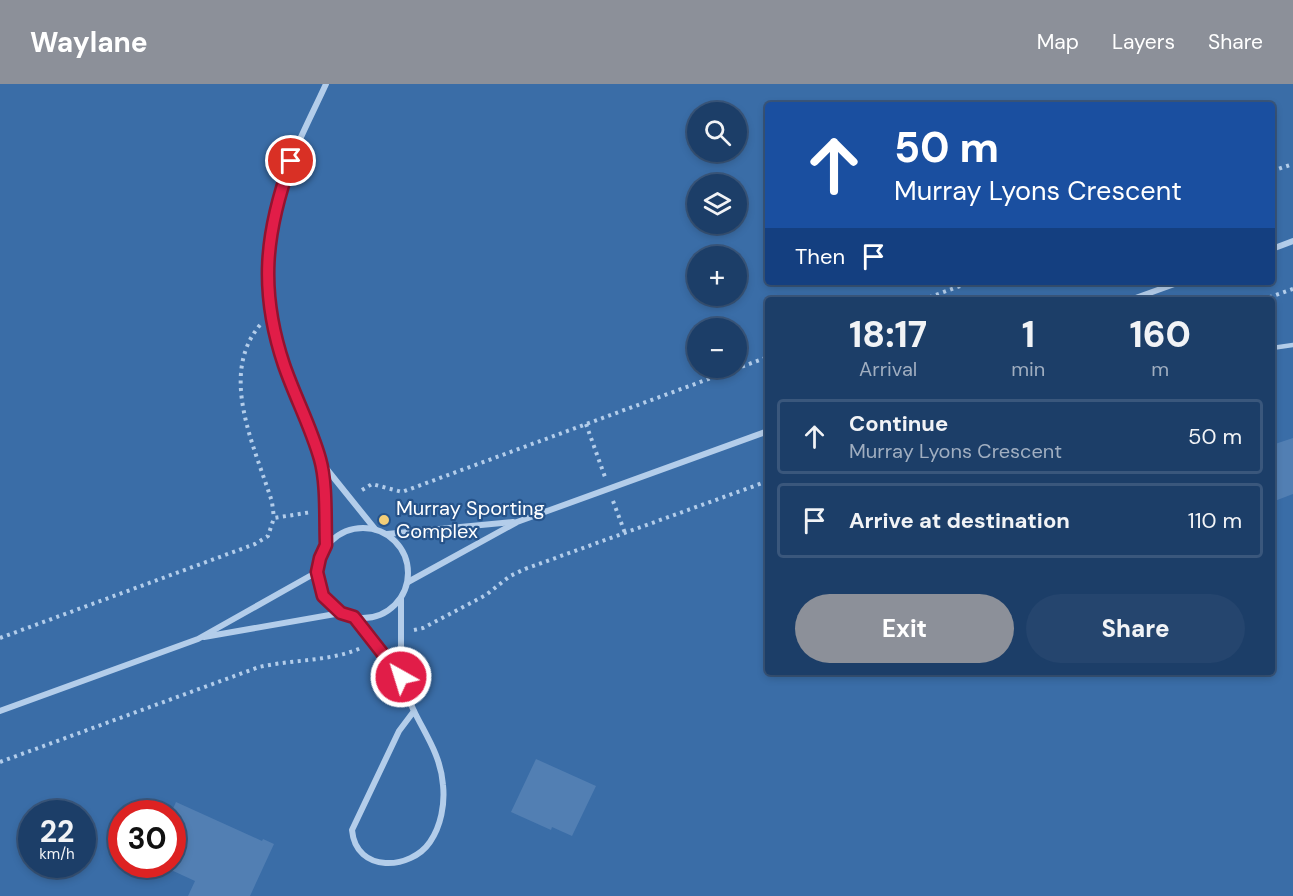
<!DOCTYPE html>
<html lang="en">
<head>
<meta charset="utf-8">
<style>
	body { margin:0; font-family:"DM Sans",sans-serif; background:#25456e; color:#f1f3f6; height:100vh; display:flex; flex-direction:column; font-size:22px; white-space:nowrap }
	* { box-sizing:border-box; margin:0 }
	p { font-size:20px; color:#a0aec0 }
	.icon { flex:none; width:33px; height:33px; fill:none; stroke:currentColor; stroke-width:2; stroke-linecap:round; stroke-linejoin:round }
	.map { position:relative; flex:1; overflow:hidden }
	.drawer { position:absolute; left:765px; top:213px; width:510px; height:378px; display:flex; flex-direction:column; background:#1c3e68; border-radius:6px; box-shadow:0 3px 9px #0003,0 0 0 2px #3a577c }
	.drawer>* { flex:none }
	.banner { position:absolute; left:765px; top:18px; width:510px; height:183px; border-radius:6px; box-shadow:0 3px 9px #0003,0 0 0 2px #3a577c; background:#1a4fa0; color:#fff; overflow:hidden }
	.tools { position:absolute; left:687px; top:18px; display:grid; gap:12px }
	.tools a { display:grid; place-items:center; width:60px; height:60px; border-radius:50%; background:#1c3e68; box-shadow:0 3px 9px #0003,0 0 0 2px #3a577c; font-size:30px }
	.speed { position:absolute; left:18px; top:716px; display:flex; gap:12px; font-size:30px; font-weight:700; text-align:center }
	.speed>* { display:grid; place-content:center; width:78px; height:78px; border-radius:50%; background:#1c3e68; box-shadow:0 3px 9px #0003,0 0 0 2px #3a577c; line-height:1 }
	.speed small { font-size:15px; font-weight:400 }
	.speed .limit { border:9px solid #d22; background:#fff; color:#111 }
	.pin { position:absolute; display:grid; place-items:center; width:51px; height:51px; color:#fff; margin:-26px; border:3px solid #fff; border-radius:50%; box-shadow:0 2px 6px #0007 }
	.me { position:absolute; width:66px; margin:-33px; rotate:321deg; stroke-linejoin:round; filter:drop-shadow(0 0 4px #0008) }
	.turn { display:flex; align-items:center; gap:21px; height:126px; padding:0 30px; font-size:27px }
	.turn .icon { width:78px; height:78px; stroke-width:2.5 }
	.turn b { display:block; font-size:42px; line-height:51px }
	.then { display:flex; align-items:center; height:57px; padding:0 30px; background:#0003; gap:12px; font-size:22px }
	.eta { display:flex; justify-content:space-evenly; align-items:center; height:102px; text-align:center }
	.eta b { font-size:36px; font-weight:800; line-height:42px }
	.primary-button { display:flex; gap:12px; margin-top:auto; padding:12px 30px }
	.primary-button a { flex:1; height:69px; border-radius:36px; background:#8c9099; color:#fff; font-size:24px; font-weight:800; line-height:69px; text-align:center }
	.primary-button a+a { background:#25456e; color:#f1f3f6 }
	ul { padding:0; list-style:none }
	li { display:flex; align-items:center; gap:18px; height:75px; margin:0 12px 9px; padding:0 18px; border:3px solid #3a577c; border-radius:6px }
	li div { flex:1 }
	li b { display:block; font-size:22px }
	li em { font-style:normal }
	header { display:flex; align-items:center; gap:36px; box-sizing:border-box; height:84px; padding:0 30px; background:#8c9099; color:#fff }
	header strong { font-size:28px }
	nav { display:flex; gap:33px; margin-inline-start:auto; font-size:21px }
	.map>svg:first-child { display:block }
	.green { fill:#3a6da7; fill-rule:evenodd }
	.building { fill:#527fb3 }
	.lines { fill:none; stroke-linecap:round; stroke-linejoin:round }
	.path { stroke:#b3cdea; stroke-width:4; stroke-dasharray:3 4.5; stroke-linecap:butt }
	.lane { stroke:#b3cdea; stroke-width:4.5 }
	.street { stroke:#b3cdea; stroke-width:6 }
	.route-casing { stroke:#92132f; stroke-width:15 }
	.route { stroke:#e11d48; stroke-width:10 }
	.poi-dot { fill:#f3ce78; stroke:#26538a; stroke-width:2 }
	.labels { text-anchor:middle; stroke-width:4.5; stroke-linejoin:round; paint-order:stroke }
	.poi-label { font-size:20px; fill:#fff; stroke:#26538a; text-anchor:start }
</style>
</head>
<body>
<header>
<strong>Waylane</strong>
<nav><a>Map</a><a>Layers</a><a>Share</a></nav>
</header>
<div class="map">
<svg width="1293" height="812" viewBox="0 0 1293 812">
	<rect width="100%" height="100%" fill="#26538a"/>
	<!-- green -->
	<path class="green" d="M 0,0 L 1293,0 L 1293,812 L 0,812 ZM 768,21 L 1272,21 L 1272,198 L 768,198 ZM 698,28 L 736,28 L 736,68 L 698,68 ZM 698,100 L 736,100 L 736,140 L 698,140 ZM 698,172 L 736,172 L 736,212 L 698,212 ZM 768,216 L 1272,216 L 1272,588 L 768,588 ZM 698,244 L 736,244 L 736,284 L 698,284 ZM 32,729 L 82,729 L 82,780 L 32,780 ZM 122,729 L 172,729 L 172,780 L 122,780 Z"/>
	<!-- building -->
	<g class="building">
		<polygon points="1293,354 1293,410 1272,418 1272,361"/>
		<polygon points="536,675 596,702 572,752 552,743 551,746 511,728"/>
		<polygon points="176,718 262,757 263,755 274,760 250,812 188,812 195,797 158,780 172,780 171,729"/>
	</g>
	<g class="lines">
		<!-- path -->
		<g class="path">
			<polyline points="1272,87 1293,80"/>
			<polyline points="922,216 971,198"/>
			<polyline points="1262,216 1293,205"/>
			<path d="M 260,241 C 218,291 255,363 272,418 L 274,434"/>
			<polyline points="586,340 605,393"/>
			<polyline points="362,406 372,400 402,408 768,273"/>
			<polyline points="613,417 625,449"/>
			<polyline points="414,546 423,544 486,511 510,492 525,485 768,397"/>
			<polyline points="0,554 255,460 268,452 274,434 312,428"/>
			<path d="M 0,678 L 259,583 C 294,575 328,578 361,564"/>
		</g>
		<!-- lane -->
		<polyline class="lane" points="1272,264 1293,261"/>
		<!-- street -->
		<g class="street">
			<polyline points="1272,165 1293,157"/>
			<polyline points="1130,216 1180,198"/>
			<polyline points="321,378 375,445"/>
			<circle cx="363" cy="489" r="45"/>
			<polyline points="387,450 513,438"/>
			<path d="M 326,461 C 325,436 327,398 320,375 C 297,300 261,240 268,159 C 273,103 303,50 326,0"/>
			<polyline points="408,498 517,438 768,347"/>
			<polyline points="401,514 401,593"/>
			<path d="M 354,533 C 369,553 391,573 402,595 C 407,606 409,618 415,629 C 427,653 441,673 443,701 C 445,720 441,742 430,758 C 411,786 356,790 352,746 L 399,647 L 414,627"/>
			<polyline points="204,553 341,529"/>
			<polyline points="0,627 198,555 317,488"/>
		</g>
	</g>
	<g class="lines">
		<defs>
			<path id="route" d="M 291,77 C 265,149 259,207 284,281 C 295,313 311,343 320,375 C 327,399 325,436 326,461 L 320,474 L 317,488 L 323,512 L 341,529 L 354,533 L 401,593"/>
		</defs>
		<!-- route casing -->
		<use href="#route" class="route-casing"/>
		<!-- route -->
		<use href="#route" class="route"/>
	</g>
	<!-- markers -->
	<circle class="poi-dot" cx="384" cy="436" r="6"/>
	<g class="labels">
		<!-- poi labels -->
		<g class="poi-label">
			<text x="396" y="431">Murray Sporting<tspan x="396" dy="23">Complex</tspan></text>
		</g>
	</g>
</svg>
<div class="tools">
<a><svg class="icon" aria-label="search" viewBox="0 0 24 24"><circle cx="10" cy="10" r="6"/><path d="M15 15l6 6"/></svg></a>
<a><svg class="icon" aria-label="layers" viewBox="0 0 24 24"><path d="M12 4l9 5-9 5-9-5zM3 14l9 5 9-5"/></svg></a>
<a>+</a>
<a>−</a>
</div>
<div class="speed"><div>22<small>km/h</small></div><div class="limit">30</div></div>
<div class="pin" style="left:291px;top:77px;background:#d93025"><svg class="icon" aria-label="arrive" viewBox="0 0 24 24"><path d="M6 21V4h12l-3 4 3 4H6"/></svg></div>
<svg class="me" style="left:401px;top:593px" viewBox="-20 -20 40 40"><circle r="17" fill="#e11d48" stroke="#fff" stroke-width="3"/><path d="M0-11L8 9 0 5-8 9z" fill="#fff"/></svg>
<div class="banner">
<div class="turn"><svg class="icon" aria-label="ahead" viewBox="0 0 24 24"><path d="M12 20V5M6 11l6-6 6 6"/></svg><div><b>50 m</b>Murray Lyons Crescent</div></div>
<div class="then">Then<svg class="icon" aria-label="arrive" viewBox="0 0 24 24"><path d="M6 21V4h12l-3 4 3 4H6"/></svg></div>
</div>
<section class="drawer">
<div class="eta">
<div><b>18:17</b><p>Arrival</p></div>
<div><b>1</b><p>min</p></div>
<div><b>160</b><p>m</p></div>
</div>
<ul>
<li><svg class="icon" aria-label="ahead" viewBox="0 0 24 24"><path d="M12 20V5M6 11l6-6 6 6"/></svg><div><b>Continue</b><p>Murray Lyons Crescent</p></div><em>50 m</em></li>
<li><svg class="icon" aria-label="arrive" viewBox="0 0 24 24"><path d="M6 21V4h12l-3 4 3 4H6"/></svg><div><b>Arrive at destination</b></div><em>110 m</em></li>
</ul>
<div class="primary-button"><a>Exit</a><a>Share</a></div>
</section>
</div>
</body>
</html>
